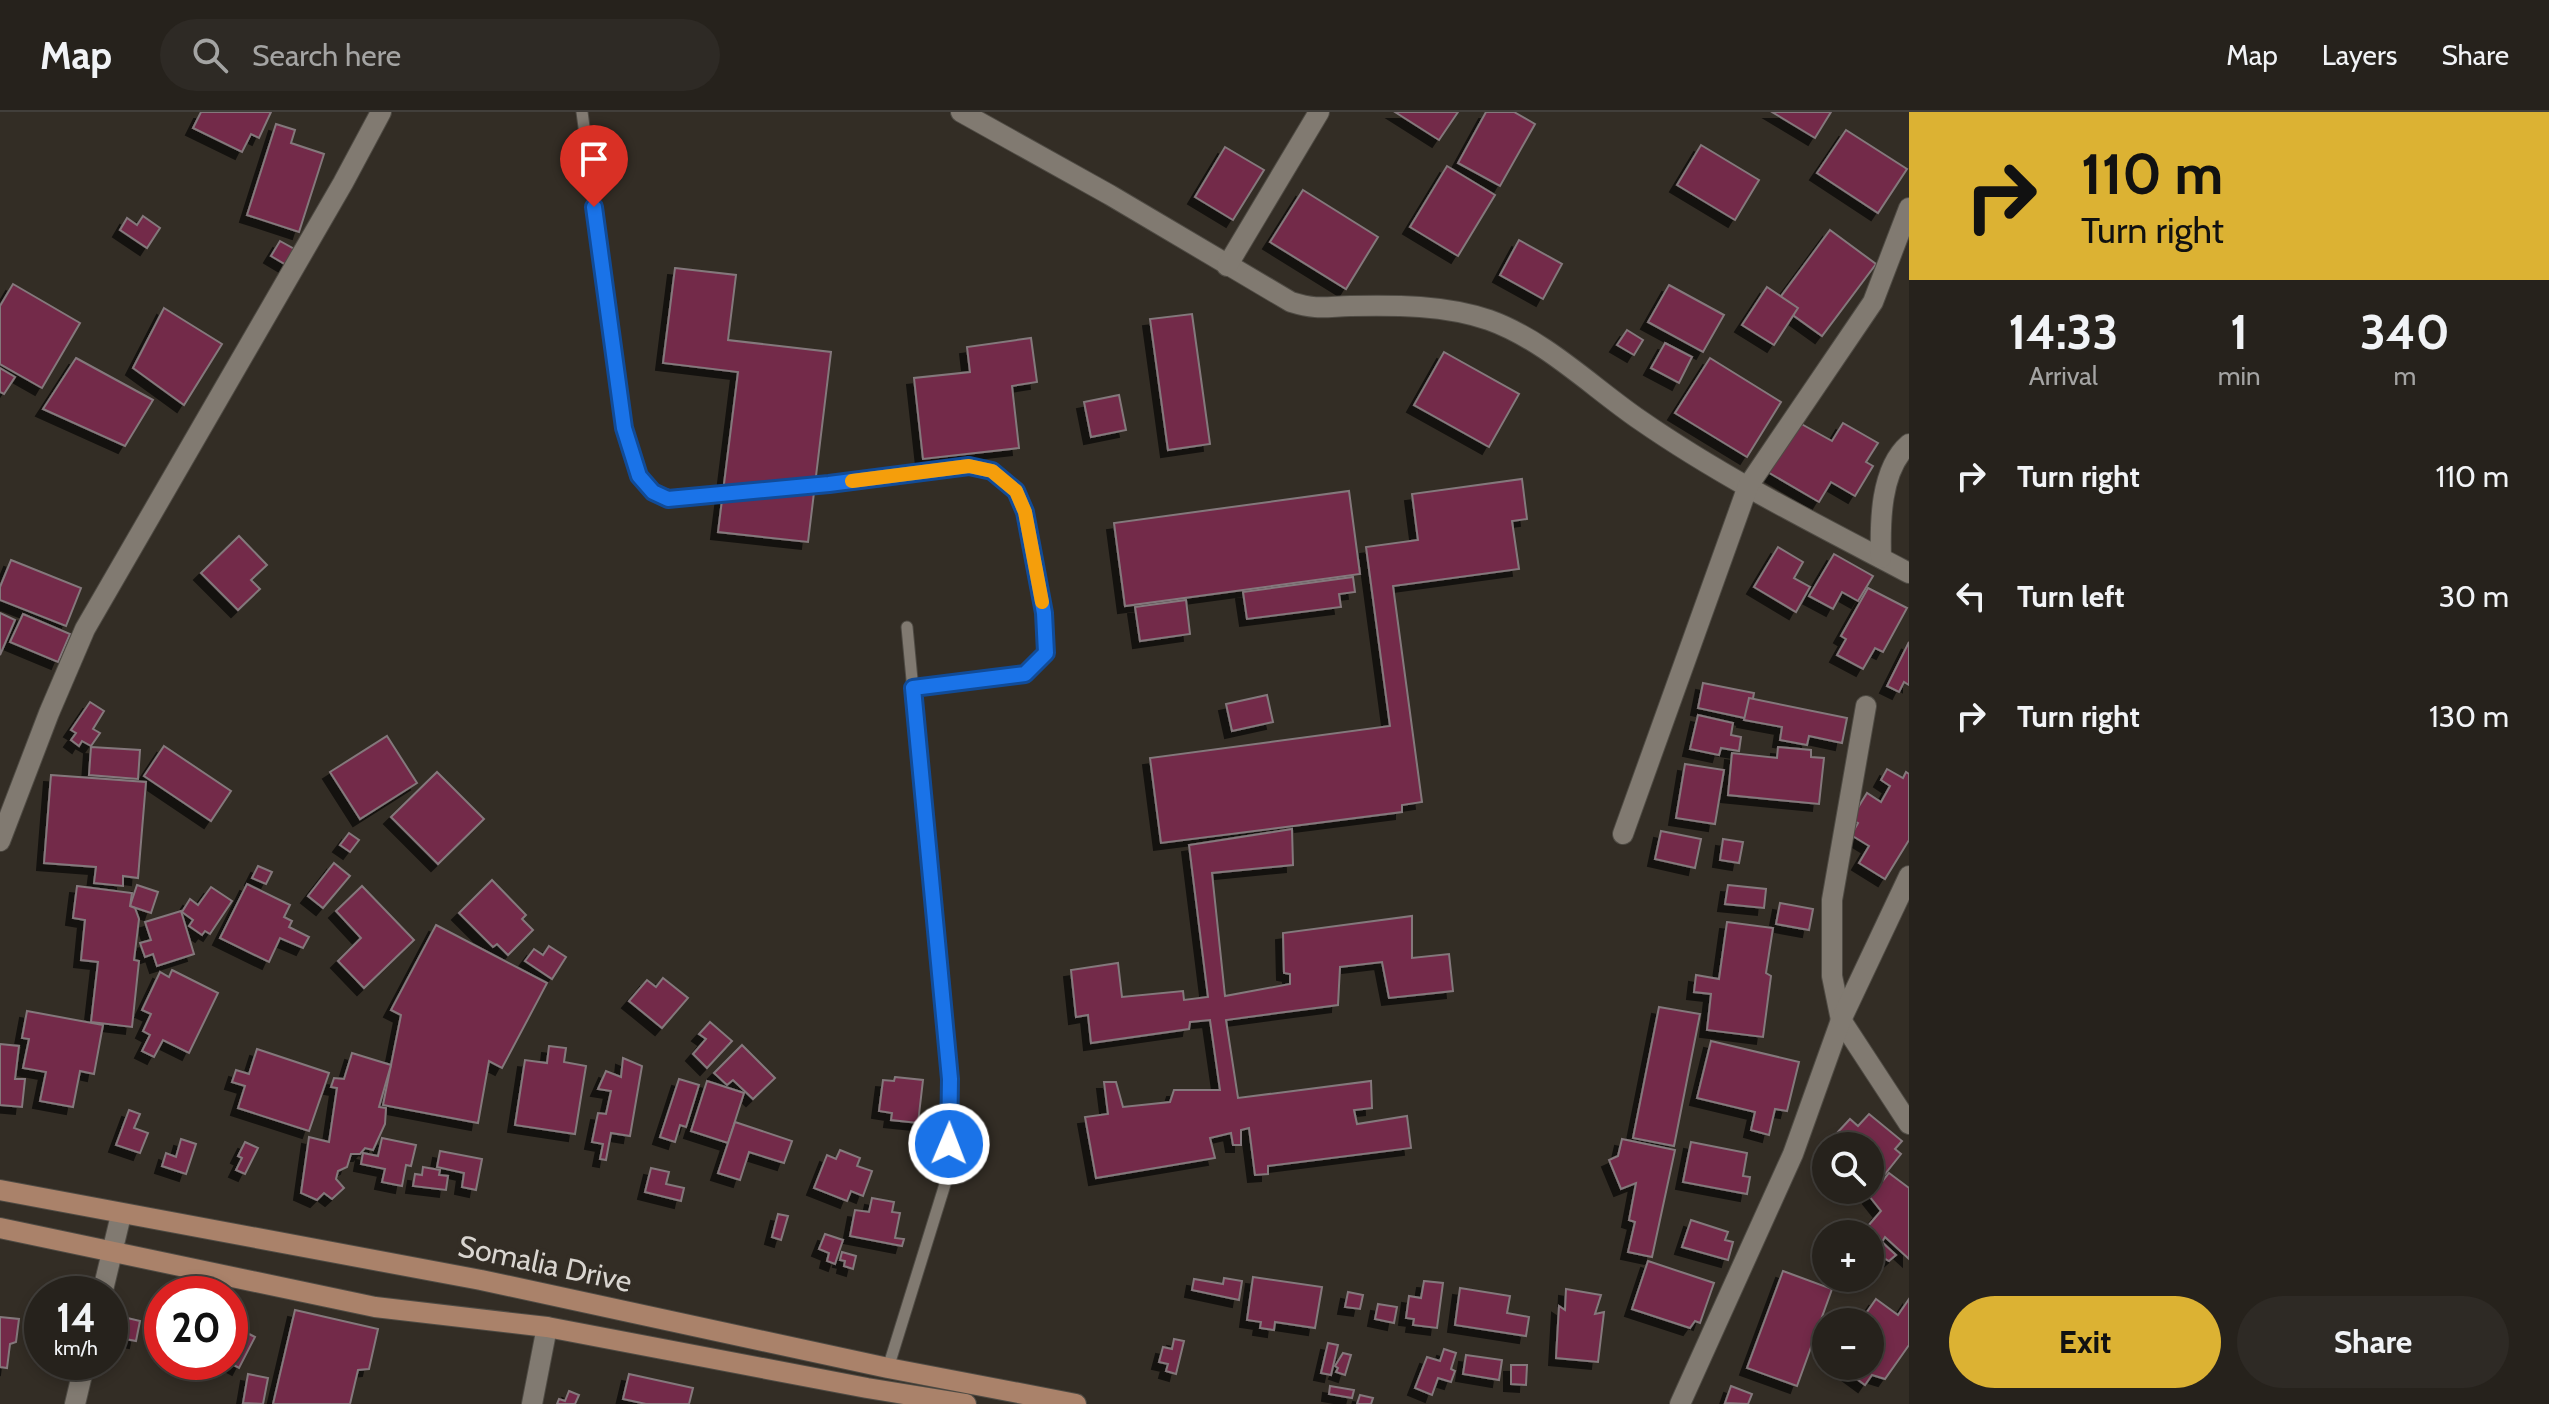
<!DOCTYPE html>
<html lang="en">
<head>
<meta charset="utf-8">
<style>
	body { margin:0; font-family:Cabin,sans-serif; background:#2e2a25; color:#f1f3f6; height:100vh; display:flex; flex-direction:column; font-size:30px; white-space:nowrap }
	* { box-sizing:border-box; margin:0 }
	p { font-size:26px; color:#a4a4a3 }
	.icon { flex:none; width:44px; height:44px; fill:none; stroke:currentColor; stroke-width:2; stroke-linecap:round; stroke-linejoin:round }
	.map { position:relative; flex:1; overflow:hidden }
	.sheet { display:flex; flex-direction:column; background:#26221c; width:640px }
	.sheet>* { flex:none }
	.top-card { background:#dcb233; color:#111; overflow:hidden }
	.controls { position:absolute; left:1812px; top:1020px; display:grid; gap:16px }
	.controls a { display:grid; place-items:center; width:72px; height:72px; border-radius:50%; background:#26221c; box-shadow:0 4px 12px #0003,0 0 0 2px #423f3b; font-size:40px }
	.speed { position:absolute; left:24px; top:1164px; display:flex; gap:16px; font-size:40px; font-weight:700; text-align:center }
	.speed>* { display:grid; place-content:center; width:104px; height:104px; border-radius:50%; background:#26221c; box-shadow:0 4px 12px #0003,0 0 0 2px #423f3b; line-height:1 }
	.speed small { font-size:20px; font-weight:400 }
	.speed .limit { border:12px solid #d22; background:#fff; color:#111 }
	.pin { position:absolute; display:grid; place-items:center; width:68px; height:68px; color:#fff; margin:-82px -34px; border-radius:50% 50% 50% 0; rotate:-45deg; box-shadow:0 0 8px #0007 }
	.pin .icon { rotate:45deg }
	.me { position:absolute; width:88px; margin:-44px; rotate:1deg; stroke-linejoin:round; filter:drop-shadow(0 0 6px #0008) }
	.turn { display:flex; align-items:center; gap:28px; height:168px; padding:0 40px; font-size:36px }
	.turn .icon { width:104px; height:104px; stroke-width:2.5 }
	.turn b { display:block; font-size:56px; line-height:68px }
	.eta { display:flex; justify-content:space-evenly; align-items:center; height:136px; text-align:center }
	.eta b { font-size:48px; font-weight:700; line-height:56px }
	.cta { display:flex; gap:16px; margin-top:auto; padding:16px 40px }
	.cta a { flex:1; height:92px; border-radius:48px; background:#dcb233; color:#111; font-size:32px; font-weight:700; line-height:92px; text-align:center }
	.cta a+a { background:#2e2a25; color:#f1f3f6 }
	ul { padding:0; list-style:none }
	li { display:flex; align-items:center; gap:24px; height:120px; padding:0 40px }
	li div { flex:1 }
	li b { display:block; font-size:30px }
	li em { font-style:normal }
	header { display:flex; align-items:center; gap:48px; box-sizing:border-box; height:112px; padding:0 40px; background:#26221c; border-bottom:2px solid #423f3b }
	header strong { font-size:38px }
	nav { display:flex; gap:44px; margin-inline-start:auto; font-size:28px }
	.search { width:560px; height:72px; background:#2e2a25; display:flex; align-items:center; gap:20px; box-sizing:border-box; padding:0 28px; border-radius:44px; color:#a4a4a3; font-size:30px }
	main { display:flex; flex:1; min-height:0 }
	.map>svg:first-child { display:block }
	.building { fill:#732a48; stroke:#84787c; stroke-width:2; filter:url(#shadow) }
	.lines { fill:none; stroke-linecap:round; stroke-linejoin:round }
	.service-casing { stroke:#4f4b44; stroke-width:13 }
	.minor-casing { stroke:#4f4b44; stroke-width:22 }
	.primary-casing { stroke:#4f4b44; stroke-width:22 }
	.service { stroke:#817a71; stroke-width:11 }
	.minor { stroke:#817a71; stroke-width:20 }
	.primary { stroke:#aa826a; stroke-width:20 }
	.route-casing { stroke:#114b97; stroke-width:20 }
	.route { stroke:#1a73e8; stroke-width:14 }
	.slow { stroke:#f59e0b; stroke-width:14 }
	.labels { text-anchor:middle; stroke-width:8; stroke-linejoin:round; paint-order:stroke }
	.street-label { font-size:30px; fill:#d9d5d0; stroke:#332d25 }
</style>
</head>
<body>
<header>
<strong>Map</strong>
<div class="search"><svg class="icon" aria-label="search" viewBox="0 0 24 24"><circle cx="10" cy="10" r="6"/><path d="M15 15l6 6"/></svg>Search here</div>
<nav><a>Map</a><a>Layers</a><a>Share</a></nav>
</header>
<main>
<div class="map">
<svg width="1909" height="1292" viewBox="0 0 1909 1292">
	<defs>
		<filter id="shadow"><feDropShadow dx="-7" dy="7" stdDeviation="0" flood-color="#0009"/></filter>
	</defs>
	<rect width="100%" height="100%" fill="#332d25"/>
	<!-- building -->
	<g class="building">
		<polygon points="201,0 271,0 259,26 251,22 242,40 193,16"/>
		<polygon points="1395,0 1458,0 1439,28"/>
		<polygon points="1486,0 1514,0 1535,12 1500,74 1458,51"/>
		<polygon points="1772,0 1831,0 1815,26"/>
		<polygon points="276,12 295,18 291,31 324,42 299,120 247,103"/>
		<polygon points="1846,18 1907,57 1878,101 1817,61"/>
		<polygon points="1701,33 1759,68 1735,108 1677,73"/>
		<polygon points="1225,35 1264,58 1233,108 1195,85"/>
		<polygon points="1447,54 1495,83 1458,144 1410,115"/>
		<polygon points="1303,78 1378,125 1346,177 1270,130"/>
		<polygon points="143,104 160,116 147,136 120,118 127,106 137,113"/>
		<polygon points="1830,118 1876,152 1822,224 1776,191"/>
		<polygon points="1519,128 1562,152 1543,187 1500,163"/>
		<polygon points="280,129 296,138 288,154 271,144"/>
		<polygon points="675,156 736,163 728,228 831,240 808,430 718,420 738,260 663,251"/>
		<polygon points="13,172 80,211 42,276 0,252 0,194"/>
		<polygon points="1669,173 1724,203 1703,240 1648,210"/>
		<polygon points="1767,175 1798,196 1774,233 1742,213"/>
		<polygon points="164,196 222,232 184,293 133,256"/>
		<polygon points="1192,202 1210,332 1168,338 1150,207"/>
		<polygon points="1627,218 1643,228 1634,243 1617,233"/>
		<polygon points="1031,226 1037,270 1012,274 1019,336 923,347 914,266 970,260 967,235"/>
		<polygon points="1665,231 1692,245 1679,271 1651,256"/>
		<polygon points="1444,240 1519,282 1489,335 1414,293"/>
		<polygon points="76,246 153,288 125,334 43,297"/>
		<polygon points="1710,246 1781,290 1747,345 1675,301"/>
		<polygon points="0,256 15,265 4,282 0,280"/>
		<polygon points="1119,283 1126,318 1091,325 1084,290"/>
		<polygon points="1796,309 1832,329 1843,311 1878,331 1866,350 1873,354 1855,384 1831,370 1819,390 1766,359"/>
		<polygon points="1522,367 1527,407 1512,409 1519,457 1393,474 1422,690 1402,693 1402,700 1161,731 1150,646 1390,614 1366,435 1418,428 1412,382"/>
		<polygon points="1349,379 1360,462 1125,494 1114,411"/>
		<polygon points="239,424 267,453 251,468 260,477 238,498 201,461"/>
		<polygon points="1778,435 1803,450 1794,466 1810,475 1796,500 1754,475"/>
		<polygon points="1834,442 1873,464 1858,489 1842,480 1833,497 1809,484"/>
		<polygon points="11,448 81,476 66,514 0,488 0,475"/>
		<polygon points="1353,465 1355,480 1339,482 1341,495 1247,507 1243,480"/>
		<polygon points="1868,476 1907,496 1883,540 1875,536 1863,557 1837,543 1846,527 1841,524"/>
		<polygon points="1186,488 1190,522 1140,529 1135,495"/>
		<polygon points="0,501 15,508 0,543"/>
		<polygon points="23,502 70,522 58,550 10,530"/>
		<polygon points="1909,530 1909,573 1904,570 1899,580 1887,574"/>
		<polygon points="1703,571 1754,581 1749,607 1698,596"/>
		<polygon points="1267,583 1273,610 1232,619 1226,592"/>
		<polygon points="1749,586 1847,606 1842,631 1809,624 1807,633 1780,628 1782,615 1744,608"/>
		<polygon points="90,590 104,599 93,617 100,621 91,634 82,629 79,634 71,628 76,621 71,618"/>
		<polygon points="1698,603 1733,611 1731,623 1741,625 1739,639 1721,636 1719,643 1690,637"/>
		<polygon points="387,624 417,671 360,707 330,660"/>
		<polygon points="164,634 231,679 211,709 144,664"/>
		<polygon points="91,635 140,638 138,667 89,663"/>
		<polygon points="1778,635 1811,638 1811,645 1824,646 1819,692 1728,683 1732,641 1777,646"/>
		<polygon points="1685,652 1724,658 1715,712 1676,706"/>
		<polygon points="1887,657 1903,666 1906,660 1909,662 1909,728 1885,767 1859,751 1869,734 1851,723 1858,711 1851,707 1867,681 1881,690 1890,674 1881,668"/>
		<polygon points="437,660 484,707 438,752 391,705"/>
		<polygon points="51,663 146,670 138,766 123,764 123,774 94,771 96,755 44,751"/>
		<polygon points="1292,717 1293,753 1212,761 1225,884 1290,872 1290,862 1284,861 1283,821 1412,804 1412,846 1449,842 1453,879 1389,886 1382,850 1340,855 1338,893 1226,908 1238,986 1371,969 1372,996 1354,998 1357,1012 1407,1004 1411,1036 1268,1054 1268,1062 1255,1063 1249,1016 1241,1018 1241,1033 1233,1033 1231,1021 1210,1026 1215,1046 1096,1066 1085,1005 1108,1002 1104,970 1116,970 1123,995 1170,990 1174,978 1220,978 1210,908 1190,910 1189,917 1091,931 1088,903 1076,905 1071,858 1118,851 1122,885 1183,879 1184,888 1208,885 1189,733"/>
		<polygon points="1661,719 1701,727 1695,756 1655,747"/>
		<polygon points="349,721 359,728 350,740 340,733"/>
		<polygon points="1723,727 1743,730 1739,751 1720,748"/>
		<polygon points="334,751 350,764 323,796 308,784"/>
		<polygon points="258,754 272,760 266,772 252,766"/>
		<polygon points="492,768 526,803 522,807 533,818 508,843 497,832 493,835 459,801"/>
		<polygon points="247,772 290,793 284,805 292,809 289,815 309,825 303,836 280,826 269,850 220,826"/>
		<polygon points="137,773 158,780 151,801 130,794"/>
		<polygon points="1728,773 1766,777 1764,796 1725,792"/>
		<polygon points="77,774 132,781 130,794 135,796 139,807 134,848 139,849 132,915 91,910 98,850 81,848 85,808 73,806"/>
		<polygon points="362,774 414,828 364,876 338,849 361,826 336,799"/>
		<polygon points="211,775 232,789 210,822 205,819 202,823 189,814 193,808 182,800 190,787 198,793"/>
		<polygon points="1780,791 1813,797 1809,818 1776,812"/>
		<polygon points="181,799 194,842 157,854 153,842 145,845 140,831 151,828 145,810"/>
		<polygon points="1727,810 1773,816 1766,861 1771,864 1763,925 1707,918 1711,882 1694,880 1696,863 1719,867"/>
		<polygon points="436,813 547,871 502,956 489,949 478,1011 383,993 401,903 391,898"/>
		<polygon points="549,834 566,845 552,867 525,849 534,837 543,843"/>
		<polygon points="172,858 218,881 189,941 163,928 154,945 142,939 150,923 143,919 151,902 142,898 160,860 169,865"/>
		<polygon points="663,866 688,886 662,916 629,889 647,868 656,875"/>
		<polygon points="1659,895 1700,902 1674,1034 1633,1026"/>
		<polygon points="27,899 103,913 94,962 80,959 73,995 40,989 46,960 23,956 29,927 22,926"/>
		<polygon points="710,910 732,929 707,956 693,942 706,927 699,922"/>
		<polygon points="1711,929 1799,950 1787,999 1775,997 1769,1023 1751,1018 1755,1000 1697,986"/>
		<polygon points="0,932 19,934 15,967 25,967 22,995 0,993"/>
		<polygon points="742,933 775,966 753,987 733,968 727,973 714,961"/>
		<polygon points="549,934 566,936 564,950 586,954 575,1022 515,1013 525,948 547,951"/>
		<polygon points="257,937 329,961 309,1019 238,996 245,974 232,970 236,958 249,962"/>
		<polygon points="352,941 391,953 379,995 386,996 385,1012 373,1038 365,1036 360,1042 351,1042 347,1055 338,1059 336,1067 344,1076 332,1087 324,1081 317,1088 301,1081 309,1025 329,1030 337,976 331,975 334,966 344,967"/>
		<polygon points="623,946 642,954 630,1024 611,1021 606,1048 600,1047 603,1032 592,1030 598,1001 606,1002 611,979 598,977 606,959 621,965"/>
		<polygon points="895,965 923,968 918,1011 891,1008 892,1001 879,999 883,968 894,969"/>
		<polygon points="679,967 699,973 686,1015 680,1013 675,1030 660,1025"/>
		<polygon points="707,969 744,981 728,1031 691,1019"/>
		<polygon points="129,998 140,1002 134,1016 148,1021 140,1041 116,1033"/>
		<polygon points="1869,1002 1902,1029 1895,1037 1901,1042 1885,1062 1870,1049 1870,1034 1852,1034 1837,1021 1850,1007 1858,1014"/>
		<polygon points="735,1010 792,1029 784,1051 749,1040 740,1068 718,1061"/>
		<polygon points="382,1026 416,1033 411,1054 406,1053 402,1074 382,1070 385,1057 361,1052 363,1041 378,1044"/>
		<polygon points="181,1027 196,1032 186,1062 162,1054 166,1041 176,1045"/>
		<polygon points="1622,1027 1675,1038 1652,1145 1628,1140 1635,1110 1629,1108 1636,1071 1621,1077 1609,1048 1618,1044"/>
		<polygon points="245,1030 258,1036 245,1062 236,1058 242,1046 238,1044"/>
		<polygon points="1691,1030 1747,1041 1743,1064 1750,1065 1747,1082 1683,1070"/>
		<polygon points="840,1038 860,1046 857,1054 872,1059 863,1084 851,1079 847,1089 814,1076 827,1043 836,1047"/>
		<polygon points="440,1039 482,1047 476,1078 462,1075 464,1061 437,1055"/>
		<polygon points="423,1055 440,1058 439,1063 448,1064 446,1078 413,1074 415,1062 422,1063"/>
		<polygon points="651,1056 669,1060 666,1072 684,1076 681,1089 645,1080"/>
		<polygon points="1889,1061 1909,1076 1909,1147 1885,1125 1882,1130 1896,1143 1889,1149 1870,1138 1870,1122 1835,1122 1850,1110 1862,1121 1881,1099 1870,1085"/>
		<polygon points="872,1086 894,1090 892,1100 900,1101 895,1126 904,1127 902,1134 850,1124 855,1098 869,1100"/>
		<polygon points="778,1102 788,1104 781,1128 772,1125"/>
		<polygon points="1691,1108 1728,1120 1725,1128 1733,1130 1728,1148 1682,1135"/>
		<polygon points="825,1122 843,1128 835,1152 827,1149 829,1141 819,1137"/>
		<polygon points="842,1140 856,1144 853,1157 844,1154 845,1149 840,1148"/>
		<polygon points="1648,1149 1714,1171 1700,1211 1695,1209 1690,1216 1632,1197"/>
		<polygon points="1783,1159 1832,1177 1797,1274 1747,1256"/>
		<polygon points="1253,1165 1322,1175 1315,1216 1275,1210 1274,1218 1260,1216 1261,1210 1247,1208"/>
		<polygon points="1224,1166 1242,1169 1239,1188 1192,1178 1194,1167 1223,1172"/>
		<polygon points="1424,1169 1443,1171 1437,1216 1413,1213 1414,1207 1406,1206 1409,1184 1421,1186"/>
		<polygon points="1460,1176 1510,1184 1507,1201 1529,1205 1526,1224 1455,1213"/>
		<polygon points="1566,1177 1601,1183 1595,1202 1604,1200 1598,1250 1556,1246 1559,1194 1565,1198"/>
		<polygon points="1348,1180 1363,1183 1360,1197 1345,1195"/>
		<polygon points="1876,1187 1898,1203 1909,1187 1909,1233 1885,1267 1872,1263 1865,1273 1839,1254 1870,1254 1870,1210 1860,1210"/>
		<polygon points="1378,1192 1397,1195 1394,1211 1375,1207"/>
		<polygon points="295,1198 378,1217 369,1257 358,1258 350,1292 273,1292"/>
		<polygon points="119,1204 140,1209 136,1229 115,1225"/>
		<polygon points="0,1205 19,1207 16,1230 10,1232 7,1256 0,1255"/>
		<polygon points="230,1212 255,1225 239,1256 228,1250 230,1250"/>
		<polygon points="1174,1227 1184,1229 1176,1262 1166,1259 1168,1252 1159,1250 1163,1235 1172,1237"/>
		<polygon points="1328,1231 1338,1233 1331,1263 1321,1261"/>
		<polygon points="1444,1237 1456,1241 1451,1257 1455,1259 1451,1270 1438,1266 1432,1283 1415,1276 1427,1245 1440,1249"/>
		<polygon points="1343,1241 1351,1243 1345,1263 1336,1260 1338,1256 1335,1254"/>
		<polygon points="1466,1243 1502,1248 1499,1268 1463,1262"/>
		<polygon points="1511,1253 1527,1253 1526,1273 1511,1272"/>
		<polygon points="248,1262 268,1266 263,1292 243,1291"/>
		<polygon points="629,1262 693,1276 689,1292 646,1292 623,1287"/>
		<polygon points="1330,1274 1354,1278 1352,1286 1329,1282"/>
		<polygon points="1731,1274 1752,1282 1748,1292 1725,1291"/>
		<polygon points="569,1279 579,1283 575,1292 557,1292 559,1287 565,1289"/>
		<polygon points="1360,1283 1373,1286 1371,1292 1357,1292"/>
	</g>
	<g class="lines">
		<defs>
			<g id="service">
				<path d="M 582,0 L 624,316 C 633,347 637,372 668,387 L 829,372 L 969,354 L 992,359 L 1016,379 L 1025,400 L 1044,501 L 1046,541 L 1025,562 L 913,576"/>
				<polyline points="888,1256 946,1069 950,967 907,515"/>
			</g>
			<g id="minor">
				<path d="M 961,0 L 1110,83 L 1291,190 C 1317,198 1324,195 1350,194 C 1396,193 1445,193 1489,208 C 1545,228 1592,275 1640,308 C 1725,367 1818,413 1909,461"/>
				<polyline points="1227,154 1319,0"/>
				<path d="M 1881,446 C 1880,411 1880,357 1909,332"/>
				<polyline points="1866,594 1832,788 1832,864 1841,908 1909,1012"/>
				<polyline points="1623,722 1748,374 1873,190 1909,96"/>
				<polyline points="0,729 49,601 85,517 343,71 381,0"/>
				<polyline points="102,1182 121,1103"/>
				<polyline points="75,1292 85,1250"/>
				<polyline points="532,1292 547,1215"/>
				<polyline points="1680,1292 1793,1042 1841,908 1909,764"/>
			</g>
			<g id="primary">
				<polyline points="0,1078 481,1168 888,1256 1076,1292"/>
				<polyline points="0,1116 375,1195 547,1215 867,1276 966,1292"/>
			</g>
		</defs>
		<!-- service casing -->
		<use href="#service" class="service-casing"/>
		<!-- minor casing -->
		<use href="#minor" class="minor-casing"/>
		<!-- primary casing -->
		<use href="#primary" class="primary-casing"/>
		<!-- service -->
		<use href="#service" class="service"/>
		<!-- minor -->
		<use href="#minor" class="minor"/>
		<!-- primary -->
		<use href="#primary" class="primary"/>
	</g>
	<g class="lines">
		<defs>
			<polyline id="route" points="594,95 624,316 639,364 653,380 668,387 829,372 969,354 992,359 1016,379 1025,400 1044,501 1046,541 1025,562 913,576 950,967 949,1032"/>
		</defs>
		<!-- route casing -->
		<use href="#route" class="route-casing"/>
		<!-- route -->
		<use href="#route" class="route"/>
		<!-- slow -->
		<polyline class="slow" points="852,369 969,354 992,359 1016,379 1025,400 1042,490"/>
	</g>
	<g class="labels">
		<!-- street labels -->
		<g class="street-label">
			<text transform="translate(545 1152) rotate(12)" y="10">Somalia Drive</text>
		</g>
	</g>
</svg>
<div class="controls">
<a><svg class="icon" aria-label="search" viewBox="0 0 24 24"><circle cx="10" cy="10" r="6"/><path d="M15 15l6 6"/></svg></a>
<a>+</a>
<a>−</a>
</div>
<div class="speed"><div>14<small>km/h</small></div><div class="limit">20</div></div>
<div class="pin" style="left:594px;top:95px;background:#d93025"><svg class="icon" aria-label="arrive" viewBox="0 0 24 24"><path d="M6 21V4h12l-3 4 3 4H6"/></svg></div>
<svg class="me" style="left:949px;top:1032px" viewBox="-20 -20 40 40"><circle r="17" fill="#1a73e8" stroke="#fff" stroke-width="3"/><path d="M0-11L8 9 0 5-8 9z" fill="#fff"/></svg>
</div>
<section class="sheet">
<div class="top-card">
<div class="turn"><svg class="icon" aria-label="right" viewBox="0 0 24 24"><path d="M7 20v-9h11M14 6l5 5-5 5"/></svg><div><b>110 m</b>Turn right</div></div>
</div>
<div class="eta">
<div><b>14:33</b><p>Arrival</p></div>
<div><b>1</b><p>min</p></div>
<div><b>340</b><p>m</p></div>
</div>
<ul>
<li><svg class="icon" aria-label="right" viewBox="0 0 24 24"><path d="M7 20v-9h11M14 6l5 5-5 5"/></svg><div><b>Turn right</b></div><em>110 m</em></li>
<li><svg class="icon" aria-label="left" viewBox="0 0 24 24"><path d="M17 20v-9H6M10 6l-5 5 5 5"/></svg><div><b>Turn left</b></div><em>30 m</em></li>
<li><svg class="icon" aria-label="right" viewBox="0 0 24 24"><path d="M7 20v-9h11M14 6l5 5-5 5"/></svg><div><b>Turn right</b></div><em>130 m</em></li>
</ul>
<div class="cta"><a>Exit</a><a>Share</a></div>
</section>
</main>
</body>
</html>
